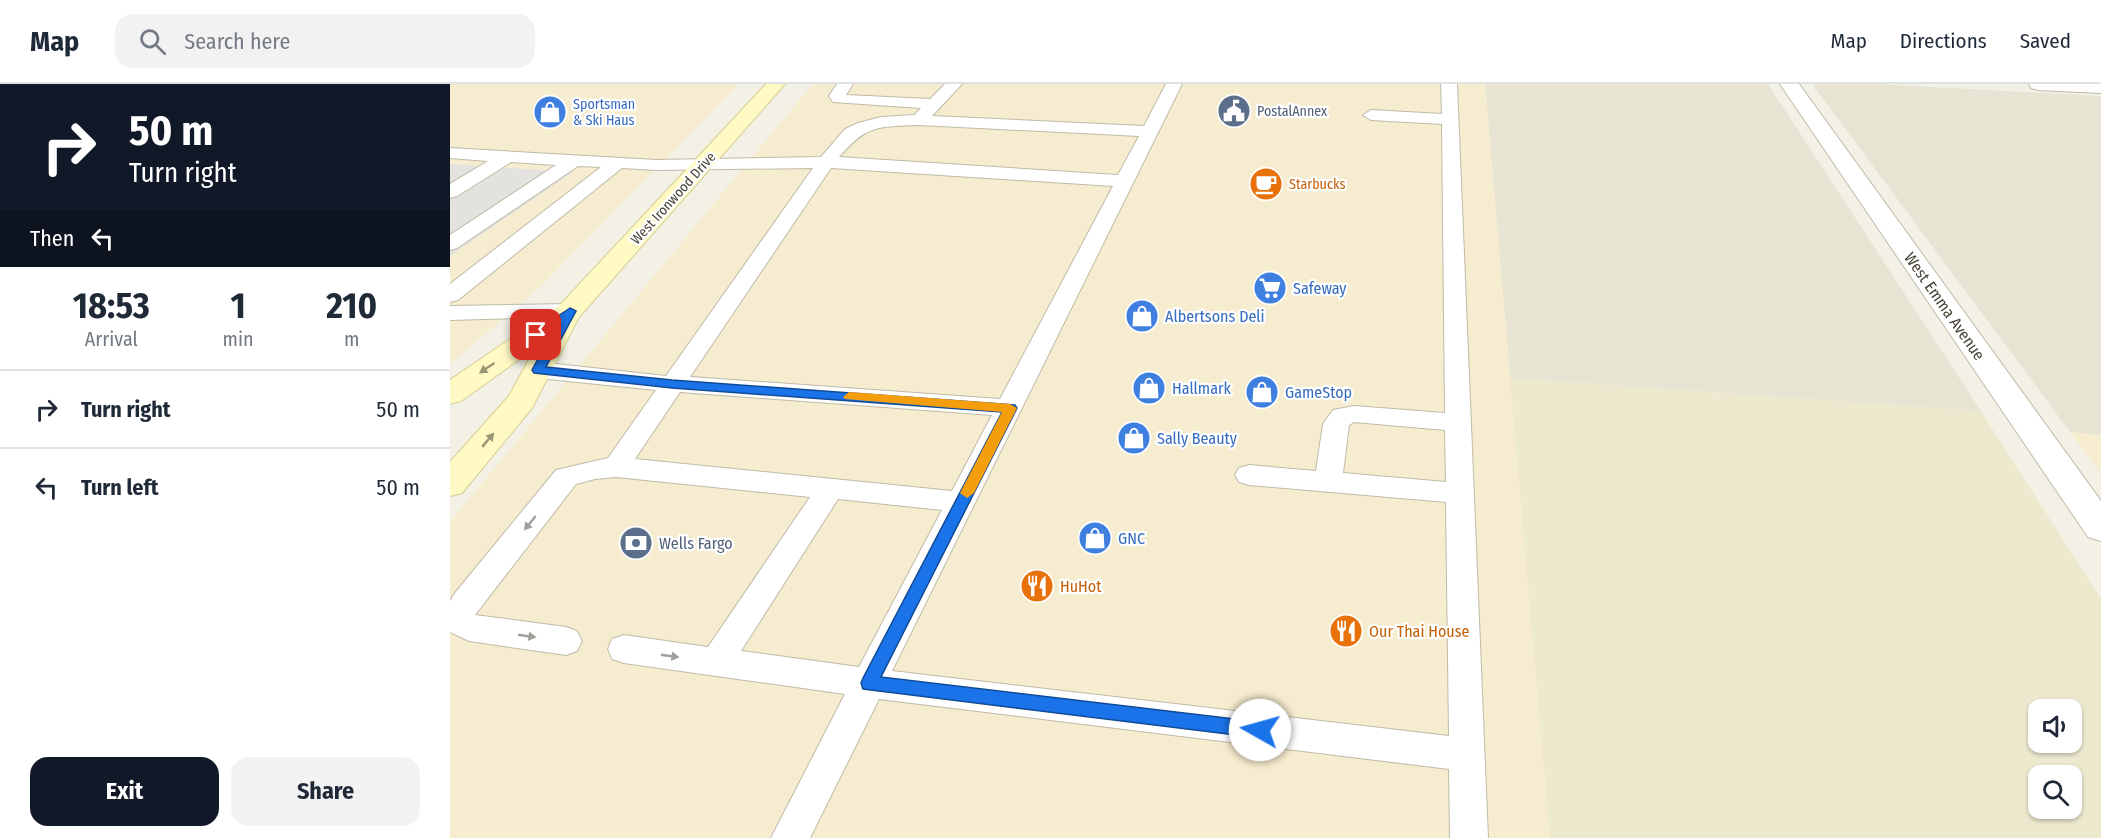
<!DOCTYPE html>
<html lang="en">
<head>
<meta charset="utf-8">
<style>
	body { margin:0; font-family:"Fira Sans Condensed",sans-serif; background:#f2f2f3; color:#1f2937; height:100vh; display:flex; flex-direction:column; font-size:22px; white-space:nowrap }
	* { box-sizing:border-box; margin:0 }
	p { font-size:20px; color:#747a83 }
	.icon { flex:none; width:33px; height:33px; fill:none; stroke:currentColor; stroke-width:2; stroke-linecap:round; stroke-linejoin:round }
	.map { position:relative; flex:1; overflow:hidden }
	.drawer { display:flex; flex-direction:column; background:#fff; width:450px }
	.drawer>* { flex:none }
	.guide { background:#111827; color:#fff; overflow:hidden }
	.tools { position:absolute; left:1578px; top:615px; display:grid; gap:12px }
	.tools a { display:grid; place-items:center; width:54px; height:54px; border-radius:12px; background:#fff; box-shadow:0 2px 4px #0004; font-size:30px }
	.pin { position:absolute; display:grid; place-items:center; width:51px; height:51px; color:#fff; margin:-26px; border-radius:12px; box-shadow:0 3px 9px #0006 }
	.me { position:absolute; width:66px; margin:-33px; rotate:277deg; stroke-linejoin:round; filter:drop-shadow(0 0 4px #0008) }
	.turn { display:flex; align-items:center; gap:21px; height:126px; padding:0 30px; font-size:27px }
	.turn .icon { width:78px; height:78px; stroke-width:2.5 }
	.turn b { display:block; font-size:42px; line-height:51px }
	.then { display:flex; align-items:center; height:57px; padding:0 30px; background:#0003; gap:12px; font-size:22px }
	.eta { display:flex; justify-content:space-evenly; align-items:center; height:102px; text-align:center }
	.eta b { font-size:36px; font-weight:700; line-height:42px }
	.action { display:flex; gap:12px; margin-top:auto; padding:12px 30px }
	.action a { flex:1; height:69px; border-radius:18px; background:#111827; color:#fff; font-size:24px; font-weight:700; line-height:69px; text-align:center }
	.action a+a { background:#f2f2f3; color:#1f2937 }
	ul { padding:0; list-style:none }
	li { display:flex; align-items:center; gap:18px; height:78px; padding:0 30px; border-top:2px solid #e0e1e3 }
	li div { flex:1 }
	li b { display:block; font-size:22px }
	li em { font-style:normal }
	header { display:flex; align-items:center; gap:36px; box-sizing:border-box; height:84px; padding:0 30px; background:#fff; border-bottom:2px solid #e0e1e3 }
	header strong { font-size:28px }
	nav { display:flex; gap:33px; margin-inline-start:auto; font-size:21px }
	.search { width:420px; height:54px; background:#f2f2f3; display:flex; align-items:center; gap:15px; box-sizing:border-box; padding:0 21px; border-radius:18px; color:#747a83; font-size:22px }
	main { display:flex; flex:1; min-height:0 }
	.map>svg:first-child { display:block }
	.residential { fill:#e8e4d3 }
	.commercial { fill:#f6eccf }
	.education { fill:#ede9cf; fill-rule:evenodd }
	.parking { fill:#e4e2de }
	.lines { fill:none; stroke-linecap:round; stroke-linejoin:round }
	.lane-casing { stroke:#bfbba8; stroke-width:2 }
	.street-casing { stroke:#bfbba8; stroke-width:2 }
	.secondary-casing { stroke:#d5ce93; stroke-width:2 }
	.lane { fill:#fff; fill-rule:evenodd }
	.street { fill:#fff; fill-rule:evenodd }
	.secondary { fill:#fffac4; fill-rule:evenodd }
	.oneway { fill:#999575 }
	.oneway2 { fill:#a2a09a }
	.route { fill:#1a73e8; stroke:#114b97; stroke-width:1.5 }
	.slow { fill:#f59e0b }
	.labels { text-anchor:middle; stroke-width:4.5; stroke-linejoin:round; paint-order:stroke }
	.far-shop-label { font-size:14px; fill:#366cbe; stroke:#fff; text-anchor:start }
	.far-service-label { font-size:14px; fill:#4e5e75; stroke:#fff; text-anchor:start }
	.far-food-label { font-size:14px; fill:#c56008; stroke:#fff; text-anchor:start }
	.far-street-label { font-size:14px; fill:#464235; stroke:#fff }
	.shop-label { font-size:16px; fill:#366cbe; stroke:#fff; text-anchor:start }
	.street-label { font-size:16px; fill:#464235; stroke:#fff }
	.service-label { font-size:16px; fill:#4e5e75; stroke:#fff; text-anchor:start }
	.food-label { font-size:16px; fill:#c56008; stroke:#fff; text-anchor:start }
</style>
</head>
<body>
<header>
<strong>Map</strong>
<div class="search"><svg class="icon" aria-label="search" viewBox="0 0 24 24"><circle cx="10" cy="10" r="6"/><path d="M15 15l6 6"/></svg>Search here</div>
<nav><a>Map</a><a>Directions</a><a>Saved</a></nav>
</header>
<main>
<section class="drawer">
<div class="guide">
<div class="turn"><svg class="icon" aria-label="right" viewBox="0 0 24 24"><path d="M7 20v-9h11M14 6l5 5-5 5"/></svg><div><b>50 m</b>Turn right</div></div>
<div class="then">Then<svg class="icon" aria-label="left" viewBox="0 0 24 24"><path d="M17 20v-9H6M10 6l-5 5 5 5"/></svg></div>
</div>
<div class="eta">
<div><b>18:53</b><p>Arrival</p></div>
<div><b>1</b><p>min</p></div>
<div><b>210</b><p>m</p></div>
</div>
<ul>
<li><svg class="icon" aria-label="right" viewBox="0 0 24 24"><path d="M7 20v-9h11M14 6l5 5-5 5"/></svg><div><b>Turn right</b></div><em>50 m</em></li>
<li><svg class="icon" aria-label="left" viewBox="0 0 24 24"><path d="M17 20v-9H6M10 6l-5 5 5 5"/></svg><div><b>Turn left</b></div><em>50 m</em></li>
</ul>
<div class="action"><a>Exit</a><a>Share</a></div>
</section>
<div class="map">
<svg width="1651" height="754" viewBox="0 0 1651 754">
	<rect width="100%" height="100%" fill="#f3f1e5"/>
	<!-- residential -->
	<g class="residential">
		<polygon points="1035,0 1318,0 1531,327 1060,294"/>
		<polygon points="1364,0 1426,0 1651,12 1651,351 1620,348 1365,4"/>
	</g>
	<!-- commercial -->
	<g class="commercial">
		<polygon points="0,0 289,0 88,205 0,280"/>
		<polygon points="363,0 1035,0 1100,754 0,754 0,438"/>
		<polygon points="1620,348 1651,351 1651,390"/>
	</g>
	<!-- education -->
	<path class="education" d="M 1060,294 L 1531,327 L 1651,515 L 1651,754 L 1100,754 ZM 1588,626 L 1622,626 L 1622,658 L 1588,658 ZM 1588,692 L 1622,692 L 1622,724 L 1588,724 Z"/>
	<!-- parking -->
	<polygon class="parking" points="0,80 123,88 0,172"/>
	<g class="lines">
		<defs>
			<g id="lane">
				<path d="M 387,0 L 403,0 L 396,11 L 480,15 L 495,0 L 512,0 L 482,32 L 694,42 L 716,0 L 732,0 L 442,587 L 999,652 L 996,418 L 799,401 L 789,398 L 785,391 L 789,384 L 799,381 L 866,387 L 873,340 L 883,326 L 904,322 L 995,329 L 992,40 L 921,36 L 913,31 L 921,26 L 992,30 L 991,0 L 1007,0 L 1038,754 L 1000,754 L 999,685 L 429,615 L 360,754 L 321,754 L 395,610 L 174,579 L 162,575 L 158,565 L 162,555 L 174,551 L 258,563 L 360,413 L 166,393 L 145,395 L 126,400 L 25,531 L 116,543 L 127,547 L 132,557 L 127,567 L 116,571 L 19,557 L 0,548 L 0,517 L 5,509 L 106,386 L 158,374 L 206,306 L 88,294 L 79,291 L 76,286 L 79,281 L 88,278 L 216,292 L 363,84 L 206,86 L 172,84 L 8,216 L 0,218 L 0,200 L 151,83 L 128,82 L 7,164 L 0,166 L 0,151 L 106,81 L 61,78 L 7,112 L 0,114 L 0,100 L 38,77 L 0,74 L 0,64 L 206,76 L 371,73 L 395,45 L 408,39 L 431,33 L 464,31 L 471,24 L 383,18 L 379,12 ZM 469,41 L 689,52 L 668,91 L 389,73 C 418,40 427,43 469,41 ZM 381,84 L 663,102 L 550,315 L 240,293 ZM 230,308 L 542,331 L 502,407 L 185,375 ZM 904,338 L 995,346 L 996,398 L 893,389 L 899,341 ZM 388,415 L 492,426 L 409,583 L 291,567 Z"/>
				<polygon points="120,220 128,222 131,227 128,232 0,236 0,222"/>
			</g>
			<g id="street">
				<polygon points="1330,0 1349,0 1651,417 1651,457 1638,453"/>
				<polygon points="1579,0 1651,0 1651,9 1588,6 1581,4"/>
			</g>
			<polygon id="secondary" points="316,0 335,0 129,233 82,324 12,409 0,412 0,378 59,312 85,264 11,317 0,320 0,296 110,221"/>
		</defs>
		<!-- lane casing -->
		<use href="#lane" class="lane-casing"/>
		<!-- street casing -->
		<use href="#street" class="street-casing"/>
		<!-- secondary casing -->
		<use href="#secondary" class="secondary-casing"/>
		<!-- lane -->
		<use href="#lane" class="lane"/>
		<!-- street -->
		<use href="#street" class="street"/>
		<!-- secondary -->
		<use href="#secondary" class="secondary"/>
	</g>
	<!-- one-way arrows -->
	<defs><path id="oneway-solid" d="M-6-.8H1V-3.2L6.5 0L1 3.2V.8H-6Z" transform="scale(1.5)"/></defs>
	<g class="oneway">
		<use href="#oneway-solid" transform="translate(37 284) rotate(146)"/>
		<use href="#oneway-solid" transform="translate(38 356) rotate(-50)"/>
	</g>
	<g class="oneway2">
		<use href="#oneway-solid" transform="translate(80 439) rotate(129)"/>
		<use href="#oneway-solid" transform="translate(77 552) rotate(8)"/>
		<use href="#oneway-solid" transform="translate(220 572) rotate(8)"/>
	</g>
	<!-- route -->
	<polygon class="route" points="120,224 126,227 96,283 222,296 565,321 567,324 431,593 810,638 817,640 819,646 817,652 810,654 413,605 411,599 413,594 552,328 222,304 84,289 82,286 106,242 90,253 82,253 80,251"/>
	<!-- slow -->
	<polygon class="slow" points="399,308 560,320 567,324 524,409 517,414 510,409 552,328 395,315 393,313"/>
	<!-- icons -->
	<defs>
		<symbol id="civic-disc" viewBox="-11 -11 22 22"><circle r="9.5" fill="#5c6f8a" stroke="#fff"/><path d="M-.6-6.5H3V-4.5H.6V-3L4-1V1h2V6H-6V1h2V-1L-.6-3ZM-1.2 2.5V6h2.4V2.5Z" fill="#fff"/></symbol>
		<symbol id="shop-disc" viewBox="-11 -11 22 22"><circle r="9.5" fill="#3f7fe0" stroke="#fff"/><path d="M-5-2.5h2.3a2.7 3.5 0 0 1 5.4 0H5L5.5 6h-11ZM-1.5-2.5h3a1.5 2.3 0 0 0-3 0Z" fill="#fff"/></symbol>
		<symbol id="cafe-disc" viewBox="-11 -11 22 22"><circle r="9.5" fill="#e8710a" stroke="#fff"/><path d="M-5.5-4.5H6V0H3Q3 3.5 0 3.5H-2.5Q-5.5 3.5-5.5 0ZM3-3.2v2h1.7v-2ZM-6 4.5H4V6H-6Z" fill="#fff"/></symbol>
		<symbol id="supermarket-disc" viewBox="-11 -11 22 22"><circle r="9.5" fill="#3f7fe0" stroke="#fff"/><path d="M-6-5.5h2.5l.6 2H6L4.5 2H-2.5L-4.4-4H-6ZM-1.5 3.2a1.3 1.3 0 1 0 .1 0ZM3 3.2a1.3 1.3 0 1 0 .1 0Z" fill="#fff"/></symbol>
		<symbol id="bank-disc" viewBox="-11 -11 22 22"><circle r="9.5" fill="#5c6f8a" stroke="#fff"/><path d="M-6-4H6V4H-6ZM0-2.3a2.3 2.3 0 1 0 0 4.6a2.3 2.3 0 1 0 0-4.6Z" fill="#fff"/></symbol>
		<symbol id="restaurant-disc" viewBox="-11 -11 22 22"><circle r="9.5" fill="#e8710a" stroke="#fff"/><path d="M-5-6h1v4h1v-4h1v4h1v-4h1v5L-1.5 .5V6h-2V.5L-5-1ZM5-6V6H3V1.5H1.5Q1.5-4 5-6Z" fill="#fff"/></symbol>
	</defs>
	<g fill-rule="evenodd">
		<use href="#civic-disc" x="765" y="8" width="38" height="38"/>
		<use href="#shop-disc" x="81" y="9" width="38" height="38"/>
		<use href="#cafe-disc" x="797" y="81" width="38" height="38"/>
		<use href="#supermarket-disc" x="801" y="185" width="38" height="38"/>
		<use href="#shop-disc" x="673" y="213" width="38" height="38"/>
		<use href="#shop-disc" x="680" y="285" width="38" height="38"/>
		<use href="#shop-disc" x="793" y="289" width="38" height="38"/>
		<use href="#shop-disc" x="665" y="335" width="38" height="38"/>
		<use href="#shop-disc" x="626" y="435" width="38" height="38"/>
		<use href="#bank-disc" x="167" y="440" width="38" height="38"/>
		<use href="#restaurant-disc" x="568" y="483" width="38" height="38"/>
		<use href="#restaurant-disc" x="877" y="528" width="38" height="38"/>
	</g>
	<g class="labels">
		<!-- far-shop labels -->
		<g class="far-shop-label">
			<text x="123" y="25">Sportsman<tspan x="123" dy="16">&amp; Ski Haus</tspan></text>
		</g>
		<!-- far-service labels -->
		<g class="far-service-label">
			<text x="807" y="32">PostalAnnex</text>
		</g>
		<!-- far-food labels -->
		<g class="far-food-label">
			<text x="839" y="105">Starbucks</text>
		</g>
		<!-- far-street labels -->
		<g class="far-street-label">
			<text transform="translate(223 114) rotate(-48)" y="5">West Ironwood Drive</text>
		</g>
		<!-- shop labels -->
		<g class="shop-label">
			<text x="843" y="210">Safeway</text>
			<text x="715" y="238">Albertsons Deli</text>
			<text x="722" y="310">Hallmark</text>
			<text x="835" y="314">GameStop</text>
			<text x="707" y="360">Sally Beauty</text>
			<text x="668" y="460">GNC</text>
		</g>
		<!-- street labels -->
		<g class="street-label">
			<text transform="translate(1495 222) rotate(55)" y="6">West Emma Avenue</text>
		</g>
		<!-- service labels -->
		<g class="service-label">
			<text x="209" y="465">Wells Fargo</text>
		</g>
		<!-- food labels -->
		<g class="food-label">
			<text x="610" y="508">HuHot</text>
			<text x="919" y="553">Our Thai House</text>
		</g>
	</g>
</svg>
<div class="tools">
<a><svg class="icon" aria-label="sound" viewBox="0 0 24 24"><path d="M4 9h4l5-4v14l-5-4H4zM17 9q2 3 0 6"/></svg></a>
<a><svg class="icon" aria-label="search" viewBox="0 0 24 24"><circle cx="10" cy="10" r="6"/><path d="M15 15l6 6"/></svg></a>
</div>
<div class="pin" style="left:86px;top:251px;background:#d93025"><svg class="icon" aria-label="arrive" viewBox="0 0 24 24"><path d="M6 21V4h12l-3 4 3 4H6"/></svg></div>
<svg class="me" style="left:810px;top:646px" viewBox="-20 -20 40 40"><circle r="19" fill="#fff"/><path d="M0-13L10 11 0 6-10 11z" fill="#1a73e8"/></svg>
</div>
</main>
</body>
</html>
